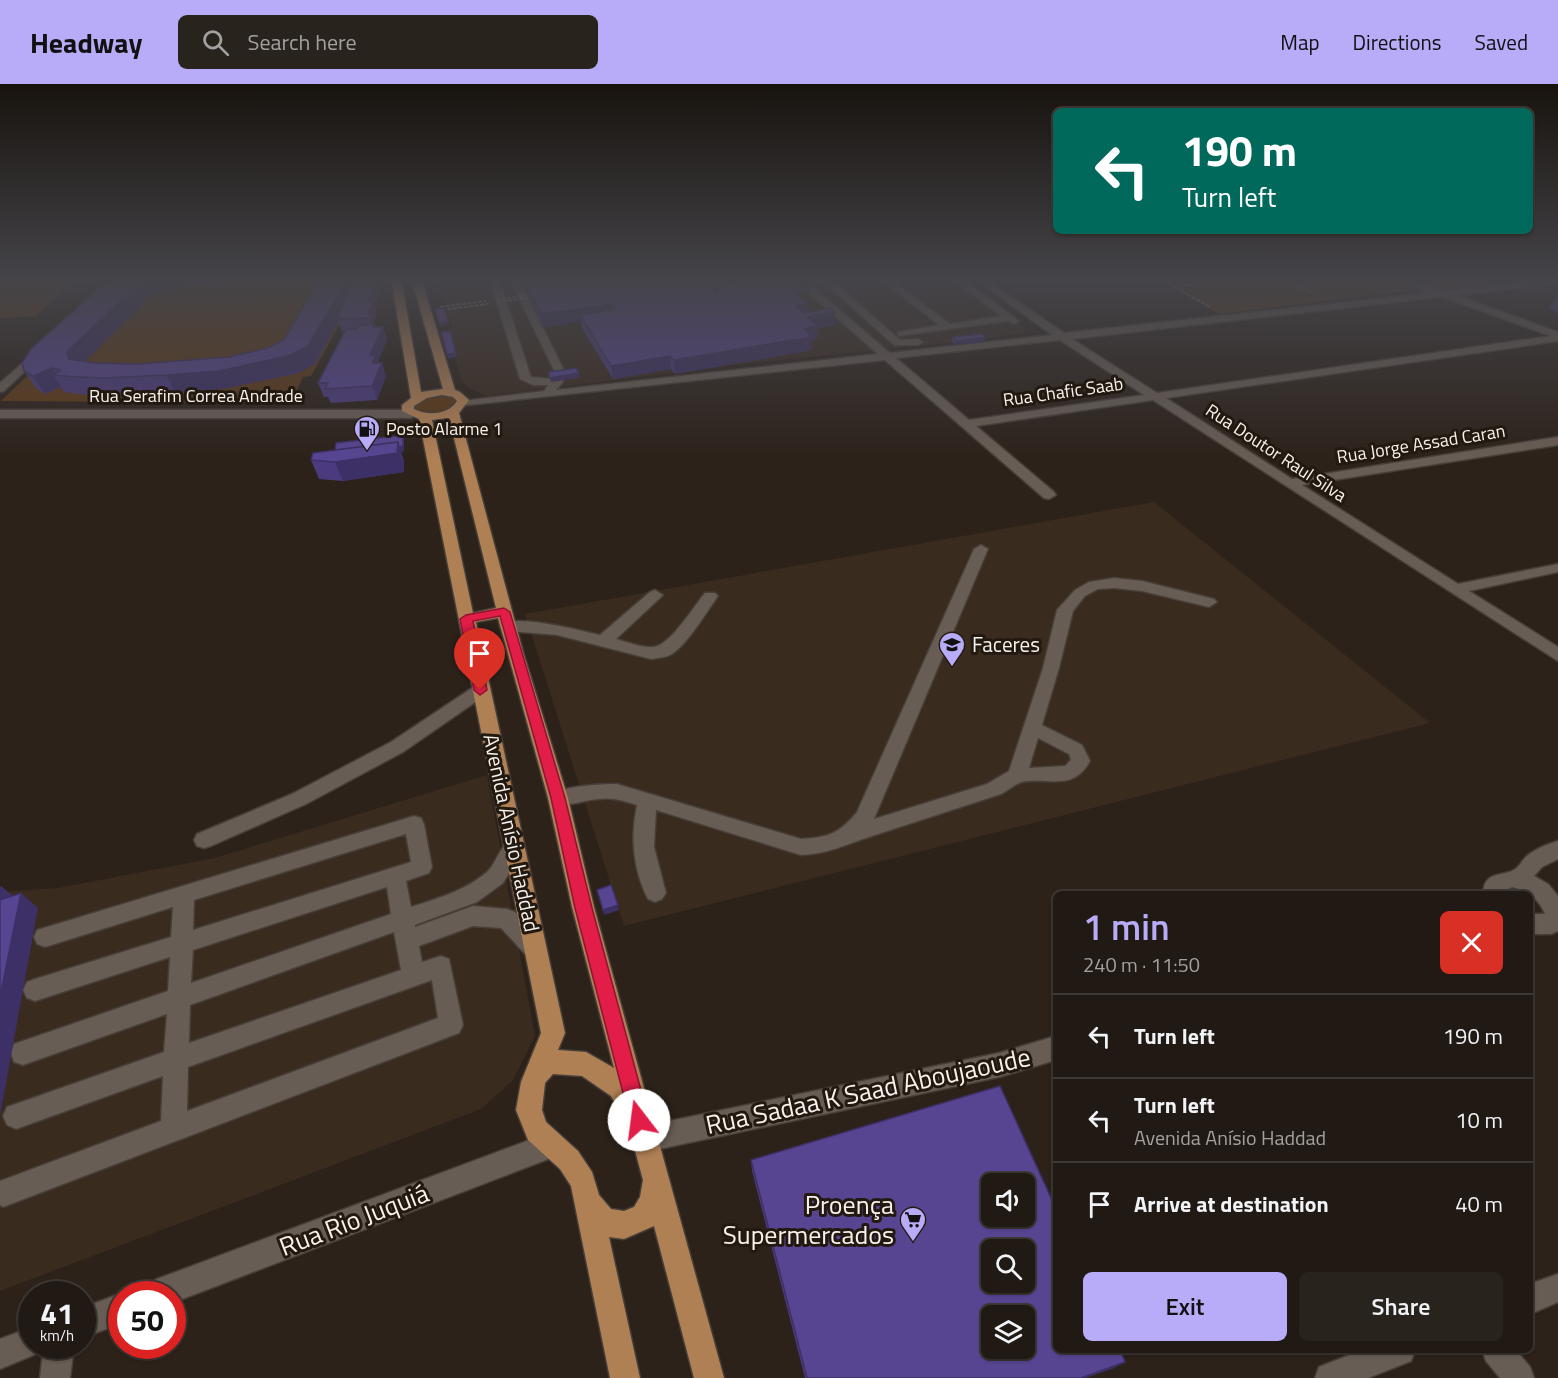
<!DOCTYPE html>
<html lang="en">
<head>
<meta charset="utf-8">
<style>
	body { margin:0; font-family:"Titillium Web",sans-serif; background:#29231d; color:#f1f3f6; height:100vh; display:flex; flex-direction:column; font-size:22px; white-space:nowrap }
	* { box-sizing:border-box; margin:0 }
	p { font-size:20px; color:#a2a1a0 }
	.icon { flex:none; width:33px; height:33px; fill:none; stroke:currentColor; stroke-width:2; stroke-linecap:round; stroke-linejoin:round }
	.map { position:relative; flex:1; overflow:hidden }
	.side { position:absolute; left:1053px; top:807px; width:480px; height:462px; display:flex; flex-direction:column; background:#211a14; border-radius:9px; box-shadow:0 2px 4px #0004,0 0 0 2px #3e3834 }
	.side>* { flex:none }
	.top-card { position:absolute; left:1053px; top:24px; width:480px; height:126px; border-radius:9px; box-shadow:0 2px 4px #0004,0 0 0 2px #3e3834; background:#00695c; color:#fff; overflow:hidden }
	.tools { position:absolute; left:981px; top:1089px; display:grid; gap:12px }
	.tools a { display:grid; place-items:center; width:54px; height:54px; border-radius:9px; background:#211a14; box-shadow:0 2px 4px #0004,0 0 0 2px #3e3834; font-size:30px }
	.speed { position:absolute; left:18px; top:1197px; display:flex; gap:12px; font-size:30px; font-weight:700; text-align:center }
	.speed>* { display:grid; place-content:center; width:78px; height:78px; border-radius:50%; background:#211a14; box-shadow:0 2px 4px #0004,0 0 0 2px #3e3834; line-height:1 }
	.speed small { font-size:15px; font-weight:400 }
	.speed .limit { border:9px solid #d22; background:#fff; color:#111 }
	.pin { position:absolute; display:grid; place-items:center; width:51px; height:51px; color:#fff; margin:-62px -26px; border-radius:50% 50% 50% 0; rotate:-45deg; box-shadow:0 0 6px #0007 }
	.pin .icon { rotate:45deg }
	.me { position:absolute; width:66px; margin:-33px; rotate:345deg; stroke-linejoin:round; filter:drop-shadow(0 0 4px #0008) }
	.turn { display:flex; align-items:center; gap:21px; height:126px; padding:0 30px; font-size:27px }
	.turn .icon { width:78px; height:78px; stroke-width:2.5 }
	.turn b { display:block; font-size:42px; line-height:51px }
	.round { display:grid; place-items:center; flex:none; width:63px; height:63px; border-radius:9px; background:#29231d }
	.headline { display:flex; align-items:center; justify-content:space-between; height:102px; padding:0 30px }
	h1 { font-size:36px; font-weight:600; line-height:45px; color:#b8abf7 }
	.cta { display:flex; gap:12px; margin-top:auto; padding:12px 30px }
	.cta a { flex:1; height:69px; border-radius:9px; background:#b8abf7; color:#111; font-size:24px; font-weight:600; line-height:69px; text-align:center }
	.cta a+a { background:#29231d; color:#f1f3f6 }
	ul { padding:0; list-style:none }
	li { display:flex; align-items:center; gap:18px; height:84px; padding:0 30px; border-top:2px solid #3e3834 }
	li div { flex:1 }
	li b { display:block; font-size:22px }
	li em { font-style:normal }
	header { display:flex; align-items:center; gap:36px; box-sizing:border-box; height:84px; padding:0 30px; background:#b8abf7; color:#111 }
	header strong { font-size:28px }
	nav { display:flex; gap:33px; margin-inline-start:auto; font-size:21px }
	.search { width:420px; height:54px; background:#29231d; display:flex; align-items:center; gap:15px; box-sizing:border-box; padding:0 21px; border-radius:9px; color:#a2a1a0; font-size:22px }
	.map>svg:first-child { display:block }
	.built { fill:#3a2b1f }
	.green { fill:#5d3917 }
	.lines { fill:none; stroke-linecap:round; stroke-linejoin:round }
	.minor-casing { stroke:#463e38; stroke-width:3 }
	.major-casing { stroke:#463e38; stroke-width:3 }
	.path { stroke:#89807a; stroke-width:2; stroke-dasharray:4 1.5; stroke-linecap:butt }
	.minor { fill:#685d54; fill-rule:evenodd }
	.major { fill:#b08055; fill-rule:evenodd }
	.path-bridge { stroke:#89807a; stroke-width:2; stroke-dasharray:4 1.5; stroke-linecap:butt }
	.wall { fill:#4b3b7e; fill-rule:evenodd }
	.shaded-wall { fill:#3d3066 }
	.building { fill:#574592; stroke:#3d3066; stroke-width:1.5; fill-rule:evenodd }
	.route { fill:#e11d48; stroke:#92132f; stroke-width:1.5 }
	.labels { text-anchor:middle; stroke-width:6; stroke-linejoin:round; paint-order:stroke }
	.far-street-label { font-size:18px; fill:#f8f1ec; stroke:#221911 }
	.far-poi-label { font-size:18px; fill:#f8f1ec; stroke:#221911; text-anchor:start }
	.poi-label { font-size:21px; fill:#f8f1ec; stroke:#221911; text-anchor:start }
	.street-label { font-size:21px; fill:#f8f1ec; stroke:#221911 }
	.near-street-label { font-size:26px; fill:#f8f1ec; stroke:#221911 }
	.near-poi-label { font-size:26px; fill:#f8f1ec; stroke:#221911; text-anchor:end }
</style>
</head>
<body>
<header>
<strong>Headway</strong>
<div class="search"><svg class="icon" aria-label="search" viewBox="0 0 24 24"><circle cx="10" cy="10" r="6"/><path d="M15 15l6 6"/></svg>Search here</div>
<nav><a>Map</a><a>Directions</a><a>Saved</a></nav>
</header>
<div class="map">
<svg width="1558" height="1294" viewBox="0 0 1558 1294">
	<rect width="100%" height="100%" fill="#2c221a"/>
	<!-- built -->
	<g class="built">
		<polygon points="432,194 960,194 1019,237 1027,248 985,255 751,279 487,312 472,306 462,298 448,247 452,242 440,205 435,202"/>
		<polygon points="1154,418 1430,639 624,842 525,530"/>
		<polygon points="487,691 535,952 513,996 481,1025 0,1207 0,808 58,804 215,774"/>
	</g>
	<!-- green -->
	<g class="green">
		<polygon points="0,194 78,194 36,232 0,234"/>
		<polygon points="129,194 358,194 361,202 311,292 303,293 291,319 1,317"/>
		<polygon points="1155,194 1391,194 1415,202 1416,206 1219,230"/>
		<polygon points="1408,194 1546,194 1452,206 1437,204"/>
		<path d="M 441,310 L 453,312 L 458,318 L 457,321 C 443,328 428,334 413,325 L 421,315 Z"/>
	</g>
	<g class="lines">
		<defs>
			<g id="minor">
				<path d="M 489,194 L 498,194 L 501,201 L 531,293 L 552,295 L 555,288 L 509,194 L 518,194 L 565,288 L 563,298 L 556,306 L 878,270 L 800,202 L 798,200 L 802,195 L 830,194 L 900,256 L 918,255 L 923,258 L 918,261 L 894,261 L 822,197 L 808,199 L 890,269 L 1052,251 L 974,194 L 984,194 L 1064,249 L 1430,209 L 1394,194 L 1407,194 L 1443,207 L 1558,194 L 1558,200 L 1456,211 L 1558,248 L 1558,257 L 1166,314 L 1292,395 L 1558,353 L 1558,361 L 1302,401 L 1458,500 L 1558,480 L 1558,488 L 1469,507 L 1558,563 L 1558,577 L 1153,316 L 976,342 L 1054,408 L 1056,411 L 1049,415 L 1044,414 L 885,276 L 458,322 L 458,318 L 462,317 L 544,307 L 548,301 L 533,301 L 520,295 ZM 1442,213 L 1551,252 L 1157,309 L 1072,255 ZM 1060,256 L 1144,311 L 969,336 L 896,274 Z"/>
				<polygon points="879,194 889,194 950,240 1001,232 951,194 961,194 1019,237 1014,240 1008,237 898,252 898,248 939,241"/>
				<polygon points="40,264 45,267 44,269 4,307 0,308 0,299"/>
				<polygon points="0,326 411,326 417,330 411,334 0,334"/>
				<path d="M 981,461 L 988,465 L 874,735 L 987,700 L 1009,687 L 1043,584 L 1057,526 L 1075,506 L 1089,498 L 1114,494 L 1142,497 L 1214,515 L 1217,518 L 1209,523 L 1142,507 L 1114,504 L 1098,505 L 1085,512 L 1073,527 L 1059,584 L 1042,641 L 1082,661 L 1090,677 C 1073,708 1049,693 1022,698 C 1015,700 1007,707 1001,710 C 958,724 915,738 872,752 C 847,760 828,770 801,771 L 656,726 L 654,763 L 666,809 L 662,815 L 655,818 L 648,815 C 633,786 630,752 637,721 C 624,717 613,713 599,715 C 584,716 566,724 551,719 L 548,714 L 551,709 C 572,702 595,700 617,700 L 801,755 C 829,753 839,750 857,728 L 974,465 ZM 1038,654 L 1069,670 L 1071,676 L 1065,682 L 1029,684 Z"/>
				<path d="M 655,506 L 663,511 L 660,514 L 616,555 C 627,558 642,564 653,563 C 670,562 694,522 705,509 L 715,509 L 718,512 C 707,527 686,563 670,571 C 664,574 657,574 651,575 L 557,551 L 508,547 L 500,542 C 510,528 583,547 600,551 L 650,508 Z"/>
				<polygon points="481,600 487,602 490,606 487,610 403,668 306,720 211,762 204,764 197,762 194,756 197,750 292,710 391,658 475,602"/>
				<path d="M 414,732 L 421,734 L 424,740 L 432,783 L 429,789 L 406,797 L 411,823 C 438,814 465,807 487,788 C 499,777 501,751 521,758 L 524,764 L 503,799 L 477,818 L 415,841 L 415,843 L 473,822 L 507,825 L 515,828 L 543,858 L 546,865 L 543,872 L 535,875 L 527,872 L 501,844 L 473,842 L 419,862 L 422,878 L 441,872 L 449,875 L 463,941 L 459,949 L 3,1123 L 0,1121 L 0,1097 L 161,1037 L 163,992 L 16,1045 L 7,1041 L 3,1032 L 7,1023 L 164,968 L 167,930 L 23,981 L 14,978 L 11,969 L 14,960 L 168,907 L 170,873 L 35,917 L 27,914 L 23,906 L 27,898 L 35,895 L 171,853 L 173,823 L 45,863 L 37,860 L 34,853 L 37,846 ZM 406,750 L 411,778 L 193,846 L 194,816 ZM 387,803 L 391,830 L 191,899 L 193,866 ZM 394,848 L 401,886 L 189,959 L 190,921 ZM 432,896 L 438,934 L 187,1027 L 188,983 Z"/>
				<path d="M 1558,757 L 1558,775 L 1542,783 L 1534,792 L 1548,800 L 1558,812 L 1558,847 L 1551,850 L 1530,850 L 1530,830 L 1545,830 C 1539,815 1527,806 1512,803 L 1505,807 L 1505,810 L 1483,810 C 1484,787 1500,793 1514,786 C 1519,784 1523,775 1527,772 C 1535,765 1548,760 1558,757 Z"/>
				<polygon points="1056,952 1056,976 999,993 645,1068 636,1064 632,1055 636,1046 645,1042 999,969"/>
				<polygon points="551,1048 560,1052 564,1061 560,1070 551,1074 172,1219 172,1210 142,1210 147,1200 157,1195"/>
				<polygon points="1558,1190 1558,1218 1530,1230 1530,1200"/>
				<polygon points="122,1209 125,1210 122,1210 122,1239 82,1254 82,1224"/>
				<polygon points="32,1243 32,1262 74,1262 70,1294 40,1294 43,1267 0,1285 0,1255"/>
				<polygon points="1362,1266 1415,1266 1411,1277 1368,1294 1315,1294 1319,1283"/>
				<polygon points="1482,1266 1516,1266 1530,1283 1534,1294 1500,1294 1486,1277"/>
			</g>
			<path id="major" d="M 391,194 L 401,194 L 421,308 L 443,305 L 411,194 L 421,194 L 455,306 L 460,308 L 469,316 L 459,329 L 523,568 L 568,714 L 594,823 L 724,1294 L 694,1294 L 654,1142 L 624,1155 L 609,1153 L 640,1294 L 610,1294 L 571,1102 L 560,1085 L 528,1056 L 516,1026 L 521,998 L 541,949 L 419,335 L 402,327 L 402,321 L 411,314 ZM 442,311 L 453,313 L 457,317 C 448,331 428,332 414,325 L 414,322 L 427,314 ZM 447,334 L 449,334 L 496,524 L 473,529 L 432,336 ZM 498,534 L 548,714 L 572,823 L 614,984 L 586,968 L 558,966 L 565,949 L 476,538 ZM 553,990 L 582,992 L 611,1012 L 629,1044 L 643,1096 L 640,1113 L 634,1123 L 624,1127 L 611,1125 L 599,1111 L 592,1088 L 578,1067 L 546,1038 L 542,1026 L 545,999 Z"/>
		</defs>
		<!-- minor casing -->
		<use href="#minor" class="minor-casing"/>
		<!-- major casing -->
		<use href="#major" class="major-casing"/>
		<!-- path -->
		<g class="path">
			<polyline points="1158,194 1210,223"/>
			<polyline points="1280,194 1315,210"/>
			<polyline points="1173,203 1238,194"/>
			<polyline points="440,223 486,217"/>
			<polyline points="442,226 488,220"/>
		</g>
		<!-- minor -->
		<use href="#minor" class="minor"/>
		<!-- major -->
		<use href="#major" class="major"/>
		<!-- path-bridge -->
		<g class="path-bridge">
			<polyline points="496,216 527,211"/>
			<polyline points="497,218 529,214"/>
		</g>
	</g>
	<!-- wall -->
	<g class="wall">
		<polygon points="111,194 264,194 226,196 172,203 154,209 85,277 95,279 138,280 229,273 268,264 284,256 319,196 311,194 357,194 357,198 380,213 378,214 375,223 377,229 374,238 375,243 383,243 387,256 378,277 379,279 382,279 386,292 377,316 331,319 328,313 324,313 318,299 345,247 342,247 338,238 315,280 298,289 228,304 176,309 114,312 88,311 64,308 61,303 45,310 36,304 24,287"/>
		<path d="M 525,194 L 809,194 L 811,208 L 796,211 L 807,220 L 807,228 L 835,228 L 834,241 L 818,244 L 817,255 L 812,256 L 812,266 L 675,290 L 671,285 L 613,295 L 582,244 L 581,237 L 544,243 L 529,215 L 526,202 L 530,202 ZM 710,202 L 714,206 L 718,206 L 718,208 L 716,209 Z"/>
		<polygon points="1558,210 1558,229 1549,224"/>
		<polygon points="953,253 985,253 984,258 955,261 952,257"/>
		<polygon points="404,355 404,367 401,368 404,377 404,388 343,397 319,395 311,376 335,366"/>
		<polygon points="751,1076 1114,1284 1085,1294 805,1294 752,1087"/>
	</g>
	<!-- shaded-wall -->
	<g class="shaded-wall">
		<polygon points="144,194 226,194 226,196 172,203 154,209 84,278 69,275 67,268 74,261"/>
		<polygon points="348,194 357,194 358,202 337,235 338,238 315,280 298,289 228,304 176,309 166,291 291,271"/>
		<polygon points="375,194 377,194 380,213 378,214 375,223 377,229 374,238 376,242 375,244 383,243 387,256 378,277 380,283 382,279 386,292 377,316 372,302 370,271 377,256 368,230 370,202"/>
		<polygon points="700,194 710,194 710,202 700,204"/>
		<polygon points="714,194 796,194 718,198 718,206 714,206"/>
		<polygon points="811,196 811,208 785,212 785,200"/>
		<polygon points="612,220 614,232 580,231 581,237 544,243 541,230"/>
		<polygon points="807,220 807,233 796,222"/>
		<polygon points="835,228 834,241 818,244 817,255 812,256 812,266 675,290 674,276 804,245 807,233"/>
		<polygon points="448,237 449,241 440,243 439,239"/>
		<polygon points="985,253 984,258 955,261 956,257"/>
		<polygon points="456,269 457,273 448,275 447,270"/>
		<polygon points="670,272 671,285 613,295 611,282"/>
		<polygon points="52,284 57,291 53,291 61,303 45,310 33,292"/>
		<polygon points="579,289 580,294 551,298 550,294"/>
		<polygon points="403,351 404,355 404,367 401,368 404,377 404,388 343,397 335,378"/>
		<polygon points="2,803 19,817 21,809 38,824 0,1032 0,816"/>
		<polygon points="618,821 619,826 604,831 603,826"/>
		<polygon points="1125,1278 1114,1284 1085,1294 1081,1294"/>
	</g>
	<!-- building -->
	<g class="building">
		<polygon points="111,194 144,194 74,261 67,268 69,275 95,279 138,280 229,273 268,264 284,256 320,194 348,194 308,262 291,271 219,287 166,291 104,294 77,293 53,291 61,286 52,284 33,292 24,287 22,279 32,264"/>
		<polygon points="359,194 375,194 376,201 370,202 374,203 368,217 373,217 368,230 372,230 370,234 337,235 351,204 355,204"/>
		<polygon points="530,194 702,194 716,209 726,207 718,198 746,194 809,194 811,196 785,200 807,220 796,222 803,229 831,224 835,228 807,233 818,242 804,245 812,253 674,276 670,272 611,282 580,231 616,225 612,220 541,230 526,202 534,201"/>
		<polygon points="444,224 448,237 439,239 435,225"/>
		<polygon points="374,240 373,243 383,243 370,271 376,271 372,279 382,279 372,302 325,305 328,299 318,299 346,245 357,245 359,241"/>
		<polygon points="450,247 456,269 447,270 441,248"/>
		<polygon points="981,250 985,253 956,257 953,253"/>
		<polygon points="576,284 579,289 550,294 548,288"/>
		<polygon points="403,351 403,362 399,363 398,358 335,366 336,359"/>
		<polygon points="398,358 397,369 335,378 311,376 313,369"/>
		<polygon points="611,801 618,821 603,826 597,806"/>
		<polygon points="2,803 0,816 21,809 0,913 0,804"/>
		<path d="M 1000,1002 L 1056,1125 L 1056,1266 L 1120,1266 L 1125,1278 L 1081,1294 L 807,1294 L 751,1076 ZM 992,1100 L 1024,1100 L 1024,1132 L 992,1132 ZM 992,1166 L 1024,1166 L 1024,1198 L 992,1198 ZM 992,1232 L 1024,1232 L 1024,1264 L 992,1264 Z"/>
	</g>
	<!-- sky -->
	<linearGradient id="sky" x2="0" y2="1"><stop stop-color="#18130e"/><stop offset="0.52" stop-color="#454449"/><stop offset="1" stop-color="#454449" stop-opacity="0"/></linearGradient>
	<rect width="1558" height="375" fill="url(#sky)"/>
	<!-- route -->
	<polygon class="route" points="504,524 510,528 565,714 592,824 649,1036 646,1042 639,1045 633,1042 630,1036 575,824 551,714 500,532 473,537 487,606 480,611 474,606 460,535 466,531"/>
	<!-- icons -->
	<defs>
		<symbol id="fuel-pin" viewBox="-11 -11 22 30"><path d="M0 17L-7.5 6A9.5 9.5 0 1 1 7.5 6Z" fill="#b8abf7" stroke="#221911"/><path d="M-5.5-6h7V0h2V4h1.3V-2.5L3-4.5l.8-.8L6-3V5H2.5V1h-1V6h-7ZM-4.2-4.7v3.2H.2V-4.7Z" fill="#111"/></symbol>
		<symbol id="university-pin" viewBox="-11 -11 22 30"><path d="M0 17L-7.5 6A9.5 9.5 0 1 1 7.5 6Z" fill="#b8abf7" stroke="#221911"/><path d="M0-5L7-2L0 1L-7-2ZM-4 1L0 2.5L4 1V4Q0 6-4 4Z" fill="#111"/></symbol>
		<symbol id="supermarket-pin" viewBox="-11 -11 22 30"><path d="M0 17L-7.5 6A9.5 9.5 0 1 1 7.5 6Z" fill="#b8abf7" stroke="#221911"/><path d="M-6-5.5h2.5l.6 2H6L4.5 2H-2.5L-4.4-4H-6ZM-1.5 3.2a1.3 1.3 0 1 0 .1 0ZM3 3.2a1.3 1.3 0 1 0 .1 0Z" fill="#111"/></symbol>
	</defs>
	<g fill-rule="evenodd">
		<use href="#fuel-pin" x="352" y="330" width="30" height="40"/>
		<use href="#university-pin" x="937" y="546" width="30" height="40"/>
		<use href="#supermarket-pin" x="898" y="1121" width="30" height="40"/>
	</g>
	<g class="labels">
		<!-- far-street labels -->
		<g class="far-street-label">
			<text transform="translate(1063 308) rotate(-8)" y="6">Rua Chafic Saab</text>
			<text x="196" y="318">Rua Serafim Correa Andrade</text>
			<text transform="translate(1421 360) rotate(-9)" y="6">Rua Jorge Assad Caran</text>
			<text transform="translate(1276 369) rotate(33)" y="6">Rua Doutor Raul Silva</text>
		</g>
		<!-- far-poi labels -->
		<g class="far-poi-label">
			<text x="386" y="351">Posto Alarme 1</text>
		</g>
		<!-- poi labels -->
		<g class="poi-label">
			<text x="972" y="568">Faceres</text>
		</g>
		<!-- street labels -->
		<g class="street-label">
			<text transform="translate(511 749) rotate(78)" y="7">Avenida Anísio Haddad</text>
		</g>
		<!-- near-street labels -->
		<g class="near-street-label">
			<text transform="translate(868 1007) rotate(-12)" y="9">Rua Sadaa K Saad Aboujaoude</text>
			<text transform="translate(354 1136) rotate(-21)" y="9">Rua Rio Juquiá</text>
		</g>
		<!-- near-poi labels -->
		<g class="near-poi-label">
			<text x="894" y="1130">Proença<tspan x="894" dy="30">Supermercados</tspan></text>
		</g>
	</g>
</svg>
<div class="tools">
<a><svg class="icon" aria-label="sound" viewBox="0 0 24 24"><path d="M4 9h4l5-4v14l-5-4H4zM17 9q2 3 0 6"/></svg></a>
<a><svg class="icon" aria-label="search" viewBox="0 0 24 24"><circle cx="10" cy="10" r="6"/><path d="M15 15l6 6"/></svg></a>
<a><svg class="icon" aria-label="layers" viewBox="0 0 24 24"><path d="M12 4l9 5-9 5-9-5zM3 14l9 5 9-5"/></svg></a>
</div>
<div class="speed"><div>41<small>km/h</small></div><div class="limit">50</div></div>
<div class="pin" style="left:480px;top:606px;background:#d93025"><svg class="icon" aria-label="arrive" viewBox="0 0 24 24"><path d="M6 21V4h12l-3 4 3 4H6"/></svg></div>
<svg class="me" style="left:639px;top:1036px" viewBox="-20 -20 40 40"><circle r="19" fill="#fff"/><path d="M0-13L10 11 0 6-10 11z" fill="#e11d48"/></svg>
<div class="top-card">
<div class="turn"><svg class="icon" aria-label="left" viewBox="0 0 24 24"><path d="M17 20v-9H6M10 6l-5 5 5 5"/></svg><div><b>190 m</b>Turn left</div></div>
</div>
<section class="side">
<div class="headline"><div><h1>1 min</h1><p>240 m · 11:50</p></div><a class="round" style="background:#d93025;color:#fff"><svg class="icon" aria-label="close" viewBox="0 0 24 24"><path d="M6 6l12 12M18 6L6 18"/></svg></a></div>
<ul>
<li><svg class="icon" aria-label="left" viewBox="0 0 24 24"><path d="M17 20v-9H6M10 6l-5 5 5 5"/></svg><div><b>Turn left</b></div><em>190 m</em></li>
<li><svg class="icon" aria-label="left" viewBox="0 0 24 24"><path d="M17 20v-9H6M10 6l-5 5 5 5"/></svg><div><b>Turn left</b><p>Avenida Anísio Haddad</p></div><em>10 m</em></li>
<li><svg class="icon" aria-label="arrive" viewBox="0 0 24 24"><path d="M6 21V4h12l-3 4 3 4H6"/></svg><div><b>Arrive at destination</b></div><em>40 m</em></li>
</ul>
<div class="cta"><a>Exit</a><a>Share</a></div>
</section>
</div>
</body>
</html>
